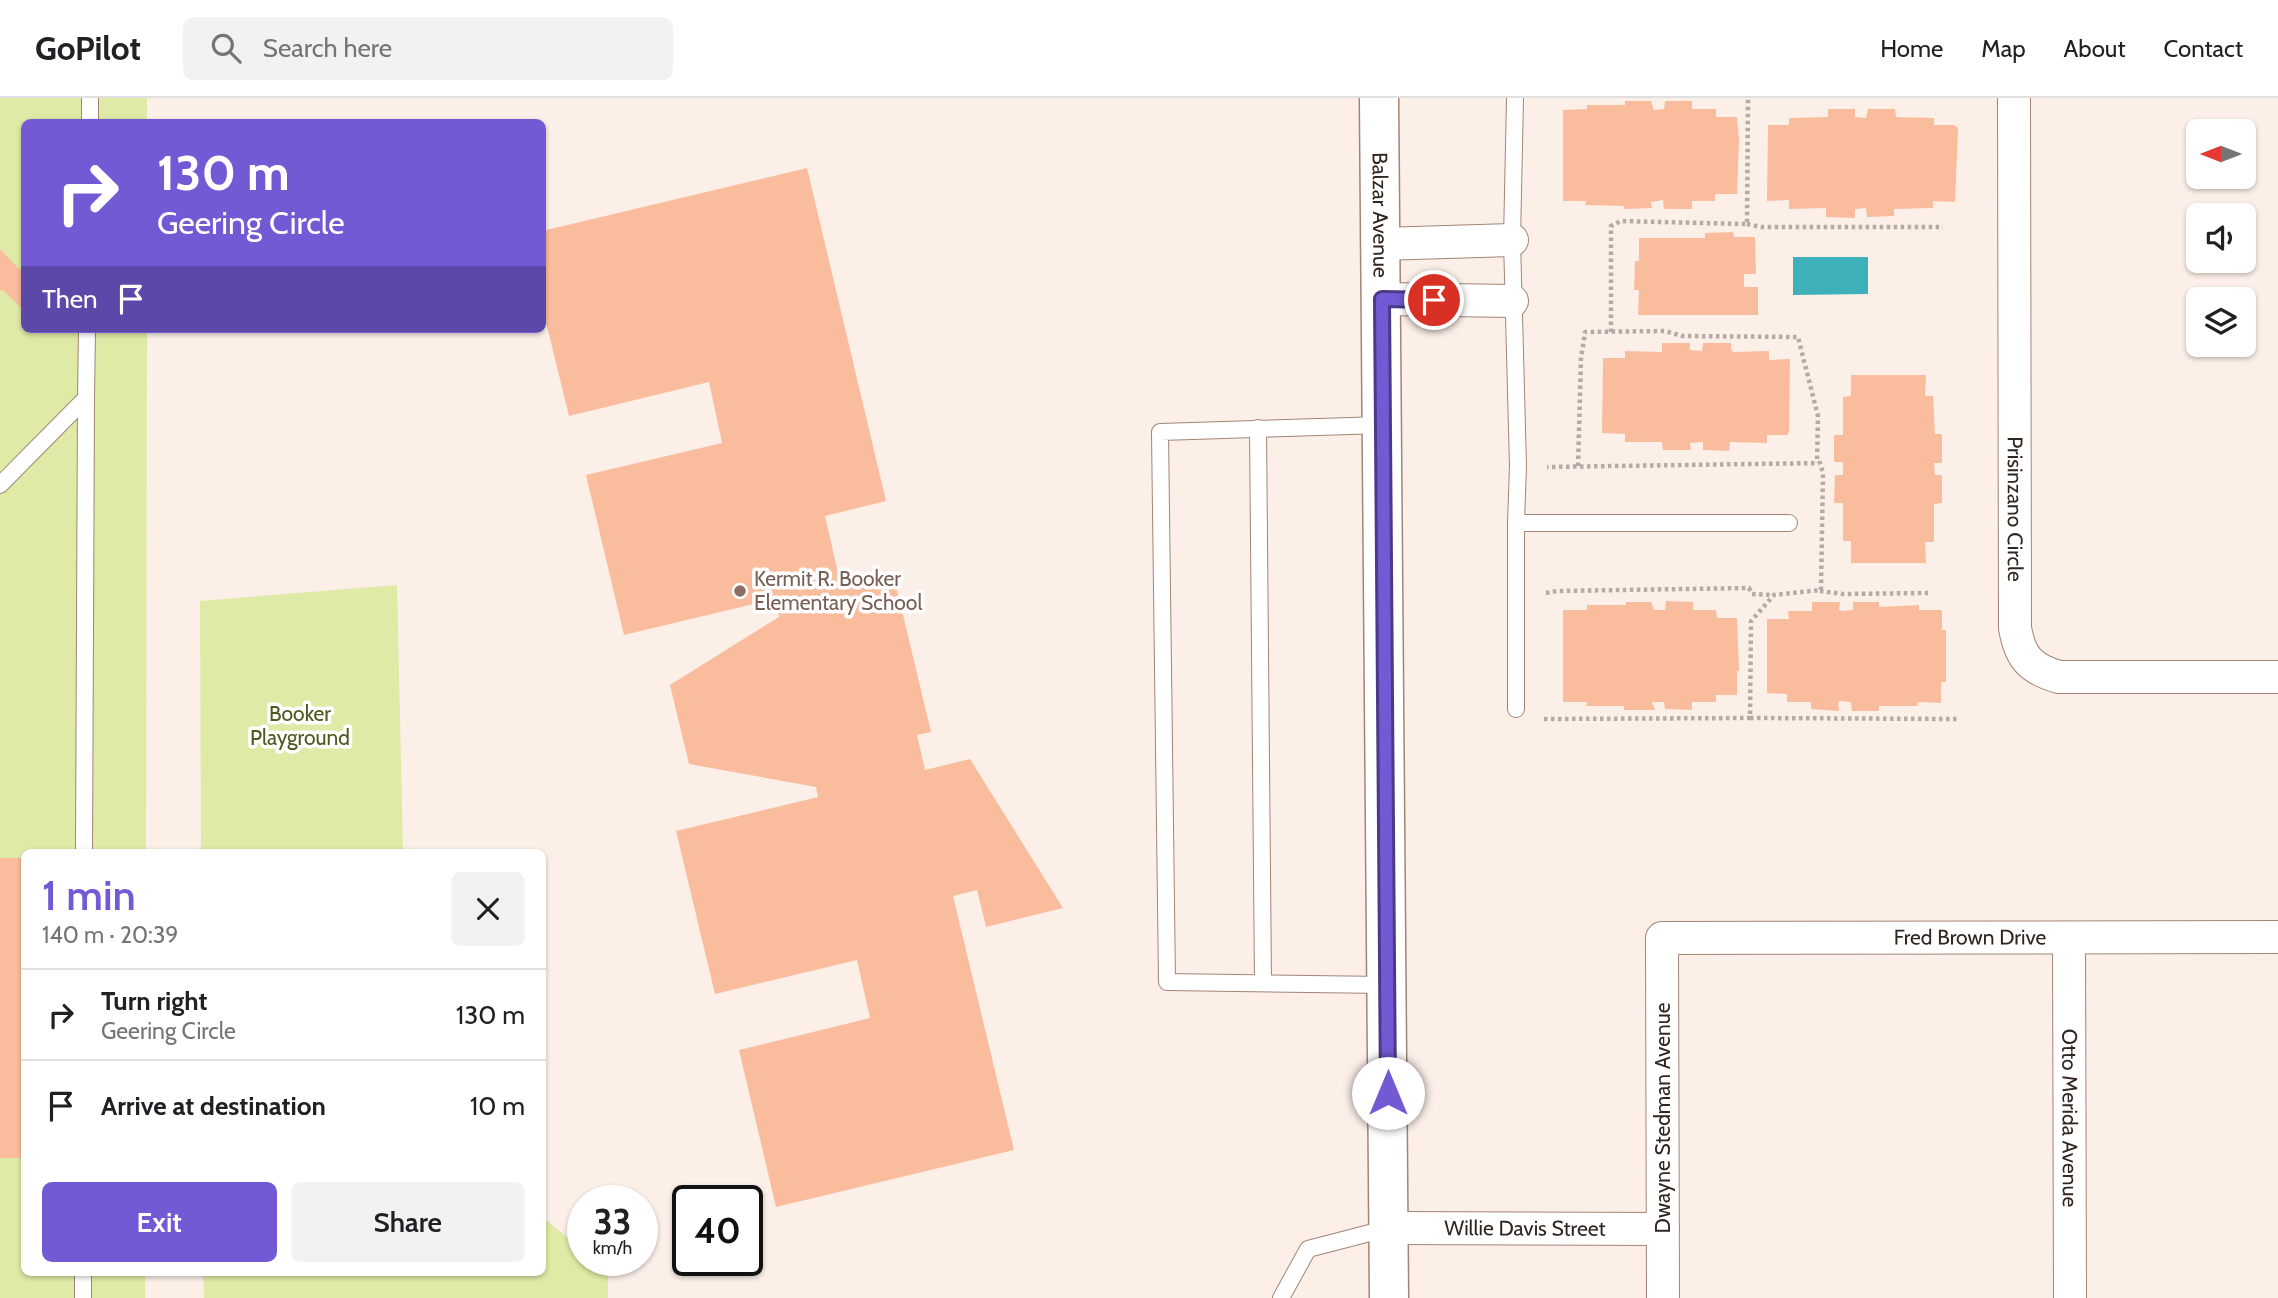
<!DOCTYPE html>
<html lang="en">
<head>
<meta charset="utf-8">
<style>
	body { margin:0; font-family:Cabin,sans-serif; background:#f2f2f2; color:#202124; height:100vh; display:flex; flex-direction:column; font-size:26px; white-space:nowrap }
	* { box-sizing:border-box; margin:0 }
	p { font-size:23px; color:#757577 }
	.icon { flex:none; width:38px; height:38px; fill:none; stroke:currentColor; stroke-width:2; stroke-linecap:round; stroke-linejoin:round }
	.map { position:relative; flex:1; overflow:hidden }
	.sheet { position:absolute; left:21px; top:751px; width:525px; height:427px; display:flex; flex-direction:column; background:#fff; border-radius:10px; box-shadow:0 2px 5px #0004 }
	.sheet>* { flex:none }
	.banner { position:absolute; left:21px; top:21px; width:525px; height:214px; border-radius:10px; box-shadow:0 2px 5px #0004; background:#735ad4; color:#fff; overflow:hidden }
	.needle { width:46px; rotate:270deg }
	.controls { position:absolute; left:2186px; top:21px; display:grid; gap:14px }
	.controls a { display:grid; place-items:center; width:70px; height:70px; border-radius:10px; background:#fff; box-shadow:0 2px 5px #0004; font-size:35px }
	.speed { position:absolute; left:567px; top:1087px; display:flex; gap:14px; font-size:35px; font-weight:700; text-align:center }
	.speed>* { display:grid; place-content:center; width:91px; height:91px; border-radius:50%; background:#fff; box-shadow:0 2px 5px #0004; line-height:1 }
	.speed small { font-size:18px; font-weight:400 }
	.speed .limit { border:4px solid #111; border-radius:10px; background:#fff; color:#111 }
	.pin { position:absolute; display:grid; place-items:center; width:60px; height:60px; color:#fff; margin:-30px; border:4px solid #fff; border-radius:50%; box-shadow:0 2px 7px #0007 }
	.me { position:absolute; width:77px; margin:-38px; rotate:0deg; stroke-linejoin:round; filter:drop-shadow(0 0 5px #0008) }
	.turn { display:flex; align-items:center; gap:24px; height:147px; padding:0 21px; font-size:32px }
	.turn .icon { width:91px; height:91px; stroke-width:2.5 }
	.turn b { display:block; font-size:49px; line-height:60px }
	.then { display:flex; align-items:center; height:66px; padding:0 21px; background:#0003; gap:14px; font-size:26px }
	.round { display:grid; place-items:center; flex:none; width:74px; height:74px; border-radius:10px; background:#f2f2f2 }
	.summary { display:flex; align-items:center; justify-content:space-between; height:119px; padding:0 21px }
	h1 { font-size:42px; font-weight:600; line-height:52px; color:#735ad4 }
	.button { display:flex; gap:14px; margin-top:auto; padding:14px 21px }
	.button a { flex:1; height:80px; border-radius:10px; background:#735ad4; color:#fff; font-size:28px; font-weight:600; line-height:80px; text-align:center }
	.button a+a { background:#f2f2f2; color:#202124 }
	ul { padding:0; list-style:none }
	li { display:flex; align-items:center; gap:21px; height:91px; padding:0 21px; border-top:2px solid #e0e0e0 }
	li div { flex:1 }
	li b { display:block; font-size:26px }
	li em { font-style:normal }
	header { display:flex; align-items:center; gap:42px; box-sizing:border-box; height:98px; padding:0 35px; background:#fff; border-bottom:2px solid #e0e0e0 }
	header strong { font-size:33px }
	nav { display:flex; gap:38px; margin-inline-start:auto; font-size:24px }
	.search { width:490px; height:63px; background:#f2f2f2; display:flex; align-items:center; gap:18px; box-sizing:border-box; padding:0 24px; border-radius:10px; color:#757577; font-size:26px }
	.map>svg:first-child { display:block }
	.green { fill:#deeaa6 }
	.water { fill:#3eb0ba }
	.building { fill:#f9bd9e }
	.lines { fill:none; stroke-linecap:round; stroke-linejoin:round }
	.service-casing { stroke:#a28576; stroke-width:18 }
	.minor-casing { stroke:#a28576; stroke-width:34 }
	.tertiary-casing { stroke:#a28576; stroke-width:41 }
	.path { stroke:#b7aaa4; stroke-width:4.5; stroke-dasharray:3.5 3.5; stroke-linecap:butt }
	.service { stroke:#fff; stroke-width:16 }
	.minor { stroke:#fff; stroke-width:32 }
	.tertiary { stroke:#fff; stroke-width:38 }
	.route-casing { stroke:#4b3a8a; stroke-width:18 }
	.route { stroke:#735ad4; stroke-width:12 }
	.education-dot { fill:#8d6e63; stroke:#fff; stroke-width:2.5 }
	.labels { text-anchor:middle; stroke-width:7; stroke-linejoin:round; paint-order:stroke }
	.street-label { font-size:21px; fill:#322620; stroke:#fff }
	.education-label { font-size:21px; fill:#785e54; stroke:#fff; text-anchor:start }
	.park-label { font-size:21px; fill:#505820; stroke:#fff }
</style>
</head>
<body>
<header>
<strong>GoPilot</strong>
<div class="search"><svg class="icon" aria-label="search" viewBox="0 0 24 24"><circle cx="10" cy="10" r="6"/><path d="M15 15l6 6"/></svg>Search here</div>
<nav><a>Home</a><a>Map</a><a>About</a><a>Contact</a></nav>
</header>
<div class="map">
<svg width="2278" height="1200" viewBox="0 0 2278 1200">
	<rect width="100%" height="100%" fill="#fcefe8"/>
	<!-- green -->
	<g class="green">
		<polygon points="0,0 147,0 147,24 24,24 24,231 147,231 146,754 24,754 24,1174 145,1174 145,1200 0,1200"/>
		<polygon points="397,487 403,754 201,754 200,503"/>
		<polygon points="543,1119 583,1153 583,1162 595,1162 608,1172 608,1200 204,1200 203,1174 542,1174"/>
	</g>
	<!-- water -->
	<polygon class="water" points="1793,159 1868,159 1868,196 1793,197"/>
	<!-- building -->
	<g class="building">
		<polygon points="1625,3 1651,3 1654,12 1664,11 1665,3 1692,3 1692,11 1716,11 1716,19 1737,19 1739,42 1737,96 1715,96 1715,103 1692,103 1692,111 1664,111 1663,102 1651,104 1652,110 1624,111 1624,108 1585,107 1586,103 1563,103 1563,12 1587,11 1587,7 1625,7"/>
		<polygon points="1828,11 1855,11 1855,19 1866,20 1868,11 1895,11 1896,19 1934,20 1934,27 1954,27 1958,30 1955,104 1933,103 1933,110 1894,111 1894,118 1867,119 1866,110 1855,111 1855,120 1826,119 1826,110 1789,111 1789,102 1767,103 1768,27 1789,27 1789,20 1828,19"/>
		<polygon points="807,70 886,403 825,418 841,488 893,475 931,634 917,637 925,672 970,661 1063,810 986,829 977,792 953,798 1014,1052 776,1109 739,952 870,920 857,862 715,896 676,733 818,699 816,689 689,666 670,587 779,519 775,501 624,537 586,377 722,345 709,284 569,318 542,208 542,133"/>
		<polygon points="1733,134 1734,139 1755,139 1756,176 1744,176 1744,189 1758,189 1758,217 1638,217 1639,192 1634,192 1635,163 1639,163 1639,140 1705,140 1705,135"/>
		<polygon points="0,151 24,176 24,206 21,210 2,191 0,193"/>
		<polygon points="1662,245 1690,245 1690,252 1702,253 1703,245 1731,245 1731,251 1733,254 1769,253 1769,262 1790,261 1789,334 1787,337 1767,337 1767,345 1730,344 1729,353 1703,352 1703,344 1690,345 1691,352 1663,352 1662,344 1625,344 1625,336 1602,335 1603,260 1625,260 1625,253 1662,254"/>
		<polygon points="1851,277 1926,277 1925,298 1933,298 1935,336 1942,336 1942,365 1934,365 1935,377 1942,377 1942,405 1934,406 1934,444 1925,444 1926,465 1851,465 1851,443 1843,443 1843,405 1834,405 1835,377 1843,377 1843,364 1834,364 1834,337 1843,337 1843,299 1851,298"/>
		<polygon points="1666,503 1693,504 1693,512 1716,512 1717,520 1737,520 1739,573 1737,573 1737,597 1716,597 1716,604 1692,604 1692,612 1665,611 1664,604 1652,604 1655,612 1624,612 1624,608 1586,608 1587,604 1563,604 1563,512 1587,512 1587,507 1626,507 1626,504 1651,504 1654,512 1665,512"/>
		<polygon points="1812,504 1840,504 1839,511 1841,513 1853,512 1853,504 1879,504 1879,509 1919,507 1919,512 1942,512 1942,532 1946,532 1946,584 1941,584 1941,605 1918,604 1917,608 1879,608 1879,613 1852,613 1851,604 1840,603 1838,605 1839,613 1811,611 1811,604 1787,604 1787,596 1767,595 1767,521 1789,521 1788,513 1812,513"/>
		<rect x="0" y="760" width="24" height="300"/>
	</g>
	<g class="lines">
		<defs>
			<g id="service">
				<polyline points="90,0 90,24"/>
				<polyline points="1515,0 1512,142 1518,368 1516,425"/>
				<polyline points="1383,327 1160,334 1167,884 1386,887"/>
				<polyline points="1258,330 1263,885"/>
				<polyline points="0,387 86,300 87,231"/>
				<polyline points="1516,611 1516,425 1789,425"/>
				<polyline points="84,754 86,300"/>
				<polyline points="83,1200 83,1174"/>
				<polyline points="1281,1200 1308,1151 1389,1130"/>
			</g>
			<g id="minor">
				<path id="s1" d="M 2014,0 L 2015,530 C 2020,559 2030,571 2059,579 L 2278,579"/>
				<polyline points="1381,146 1512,142"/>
				<polyline points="1382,201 1512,203"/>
				<path id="s2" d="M 2069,840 L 2070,1200"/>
				<path id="s3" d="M 1389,1130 L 1663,1131"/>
				<path id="s4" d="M 1663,1200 L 1662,840 L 2278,839"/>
			</g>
			<g id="tertiary">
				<path id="s5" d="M 1379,0 L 1389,1200"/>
			</g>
		</defs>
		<!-- service casing -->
		<use href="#service" class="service-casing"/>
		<!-- minor casing -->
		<use href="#minor" class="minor-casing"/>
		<!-- tertiary casing -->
		<use href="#tertiary" class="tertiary-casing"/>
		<!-- path -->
		<g class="path">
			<polyline points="1747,126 1761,129 1943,129"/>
			<polyline points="1611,234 1611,128 1621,123 1747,126 1748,0"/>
			<polyline points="1578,368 1581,261 1585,234 1665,233 1682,238 1798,239 1818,318 1817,365"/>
			<polyline points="1820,493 1843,496 1928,495"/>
			<polyline points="1546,495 1557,493 1749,490 1752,496 1774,497"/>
			<polyline points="1750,620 1957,621"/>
			<polyline points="1544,621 1750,620 1751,523 1774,497 1821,492 1823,375 1820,365 1547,369"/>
		</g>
		<!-- service -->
		<use href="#service" class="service"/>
		<!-- minor -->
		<use href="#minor" class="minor"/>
		<!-- tertiary -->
		<use href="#tertiary" class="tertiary"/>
	</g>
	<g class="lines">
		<defs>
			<polyline id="route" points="1388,995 1382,201 1434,202"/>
		</defs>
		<!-- route casing -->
		<use href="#route" class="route-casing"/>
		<!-- route -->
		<use href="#route" class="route"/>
	</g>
	<!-- markers -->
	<circle class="education-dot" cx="740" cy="493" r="7"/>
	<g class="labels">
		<!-- street labels -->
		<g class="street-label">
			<text dy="7" stroke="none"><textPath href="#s5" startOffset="117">Balzar Avenue</textPath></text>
			<text dy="7" stroke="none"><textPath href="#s1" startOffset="411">Prisinzano Circle</textPath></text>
			<text dy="7" stroke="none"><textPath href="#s4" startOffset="668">Fred Brown Drive</textPath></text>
			<text transform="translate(1663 1020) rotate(-90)" y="7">Dwayne Stedman Avenue</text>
			<text dy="7" stroke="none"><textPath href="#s2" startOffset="180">Otto Merida Avenue</textPath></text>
			<text dy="7" stroke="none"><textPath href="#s3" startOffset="136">Willie Davis Street</textPath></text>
		</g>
		<!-- education labels -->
		<g class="education-label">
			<text x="754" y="488">Kermit R. Booker<tspan x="754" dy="24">Elementary School</tspan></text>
		</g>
		<!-- park labels -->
		<g class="park-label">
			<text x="300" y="623">Booker<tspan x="300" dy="24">Playground</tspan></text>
		</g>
	</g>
</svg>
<div class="controls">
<a><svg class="needle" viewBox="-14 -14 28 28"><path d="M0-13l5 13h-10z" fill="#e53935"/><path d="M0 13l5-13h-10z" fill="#757577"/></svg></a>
<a><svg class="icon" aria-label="sound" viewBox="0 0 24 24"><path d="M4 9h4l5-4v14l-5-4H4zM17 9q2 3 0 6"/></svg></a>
<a><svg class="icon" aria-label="layers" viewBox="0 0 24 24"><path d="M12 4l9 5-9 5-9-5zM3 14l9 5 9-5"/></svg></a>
</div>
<div class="speed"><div>33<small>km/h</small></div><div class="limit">40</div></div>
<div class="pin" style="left:1434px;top:202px;background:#d93025"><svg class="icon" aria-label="arrive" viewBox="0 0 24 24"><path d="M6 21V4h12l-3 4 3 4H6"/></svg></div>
<svg class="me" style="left:1388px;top:995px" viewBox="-20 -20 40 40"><circle r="19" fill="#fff"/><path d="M0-13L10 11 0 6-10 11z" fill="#735ad4"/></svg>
<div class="banner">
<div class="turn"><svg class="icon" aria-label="right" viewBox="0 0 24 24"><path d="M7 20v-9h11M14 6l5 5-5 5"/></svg><div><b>130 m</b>Geering Circle</div></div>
<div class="then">Then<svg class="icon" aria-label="arrive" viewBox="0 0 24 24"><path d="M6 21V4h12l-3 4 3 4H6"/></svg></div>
</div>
<section class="sheet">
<div class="summary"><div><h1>1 min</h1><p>140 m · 20:39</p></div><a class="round"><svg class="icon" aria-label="close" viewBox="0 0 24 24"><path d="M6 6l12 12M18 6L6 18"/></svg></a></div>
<ul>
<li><svg class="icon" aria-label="right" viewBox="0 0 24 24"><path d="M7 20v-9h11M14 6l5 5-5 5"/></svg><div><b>Turn right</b><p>Geering Circle</p></div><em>130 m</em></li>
<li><svg class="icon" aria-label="arrive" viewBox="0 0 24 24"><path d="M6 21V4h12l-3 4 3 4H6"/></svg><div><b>Arrive at destination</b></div><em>10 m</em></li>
</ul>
<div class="button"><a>Exit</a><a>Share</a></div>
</section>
</div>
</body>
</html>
